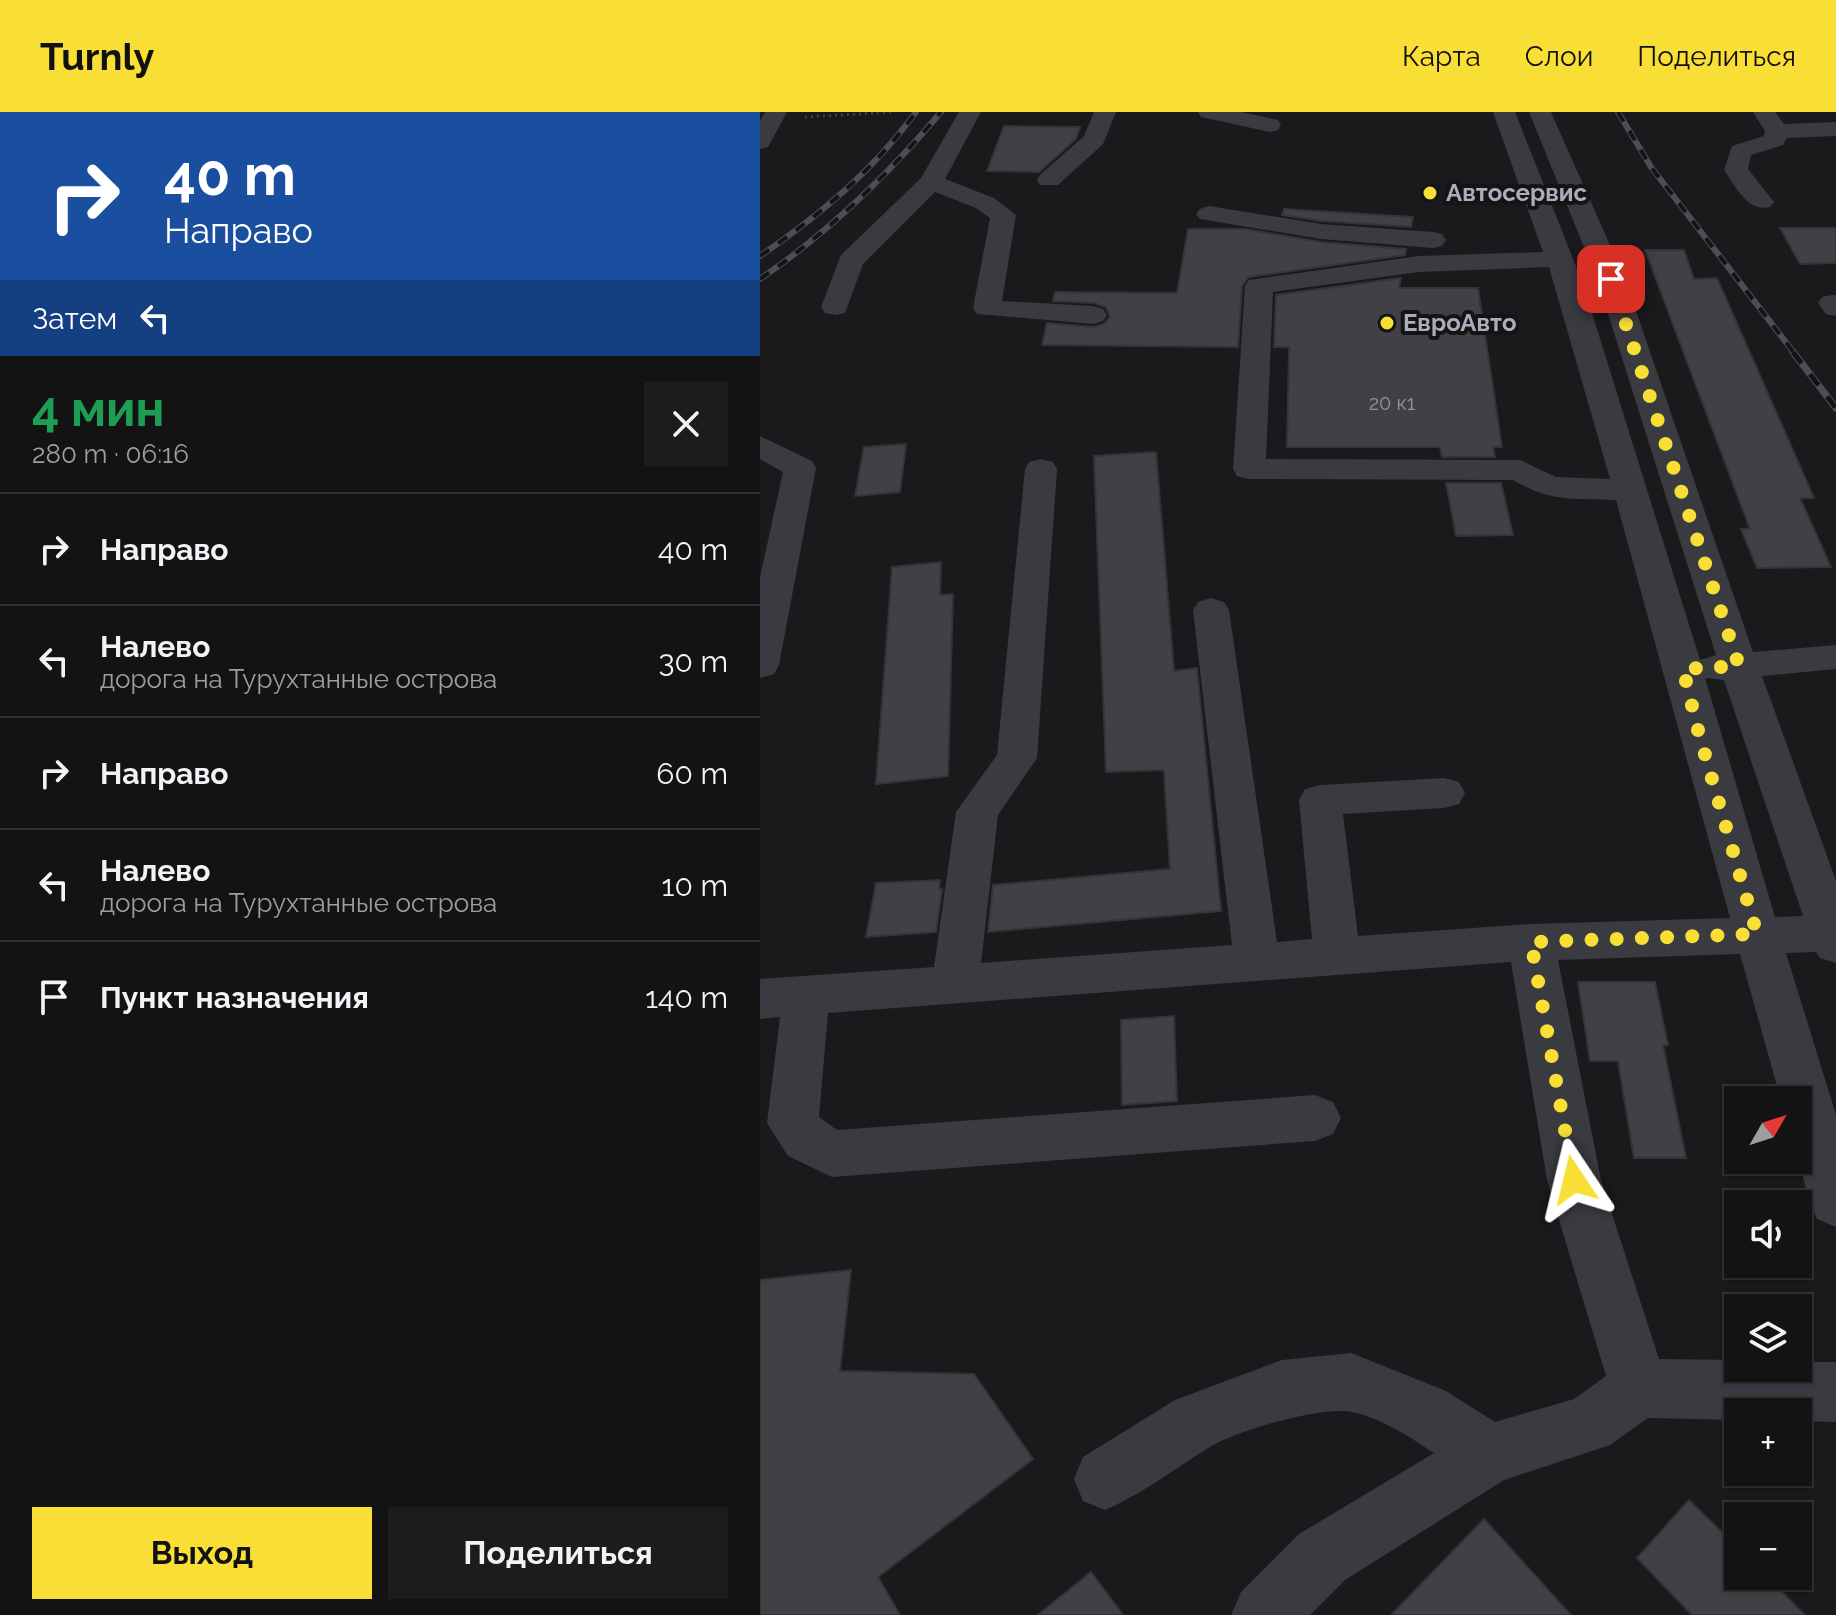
<!DOCTYPE html>
<html lang="ru">
<head>
<meta charset="utf-8">
<style>
	body { margin:0; font-family:Raleway,sans-serif; background:#1d1c1d; color:#f1f3f6; height:100vh; display:flex; flex-direction:column; font-size:30px; white-space:nowrap }
	* { box-sizing:border-box; margin:0 }
	p { font-size:26px; color:#9d9ea0 }
	.icon { flex:none; width:44px; height:44px; fill:none; stroke:currentColor; stroke-width:2; stroke-linecap:round; stroke-linejoin:round }
	.map { position:relative; flex:1; overflow:hidden }
	.details { display:flex; flex-direction:column; background:#141314; width:760px }
	.details>* { flex:none }
	.guide { background:#1a4fa0; color:#fff; overflow:hidden }
	.needle { width:52px; rotate:51deg }
	.controls { position:absolute; left:964px; top:974px; display:grid; gap:16px }
	.controls a { display:grid; place-items:center; width:88px; height:88px; border-radius:0px; background:#141314; box-shadow:0 2px 6px #0004,0 0 0 2px #333234; font-size:40px }
	.pin { position:absolute; display:grid; place-items:center; width:68px; height:68px; color:#fff; margin:-34px; border-radius:16px; box-shadow:0 4px 12px #0006 }
	.me { position:absolute; width:88px; margin:-44px; rotate:350deg; stroke-linejoin:round; filter:drop-shadow(0 0 6px #0008) }
	.turn { display:flex; align-items:center; gap:28px; height:168px; padding:0 32px; font-size:36px }
	.turn .icon { width:104px; height:104px; stroke-width:2.5 }
	.turn b { display:block; font-size:56px; line-height:68px }
	.then { display:flex; align-items:center; height:76px; padding:0 32px; background:#0003; gap:16px; font-size:30px }
	.round { display:grid; place-items:center; flex:none; width:84px; height:84px; border-radius:0px; background:#1d1c1d }
	.headline { display:flex; align-items:center; justify-content:space-between; height:136px; padding:0 32px }
	h1 { font-size:48px; font-weight:700; line-height:60px; color:#1e9e55 }
	.action { display:flex; gap:16px; margin-top:auto; padding:16px 32px }
	.action a { flex:1; height:92px; border-radius:0px; background:#f8de35; color:#111; font-size:32px; font-weight:700; line-height:92px; text-align:center }
	.action a+a { background:#1d1c1d; color:#f1f3f6 }
	ul { padding:0; list-style:none }
	li { display:flex; align-items:center; gap:24px; height:112px; padding:0 32px; border-top:2px solid #333234 }
	li div { flex:1 }
	li b { display:block; font-size:30px }
	li em { font-style:normal }
	header { display:flex; align-items:center; gap:48px; box-sizing:border-box; height:112px; padding:0 40px; background:#f8de35; color:#111 }
	header strong { font-size:38px }
	nav { display:flex; gap:44px; margin-inline-start:auto; font-size:28px }
	main { display:flex; flex:1; min-height:0 }
	.map>svg:first-child { display:block }
	.building { fill:#414145; stroke:#343337; stroke-width:2 }
	.lines { fill:none; stroke-linecap:round; stroke-linejoin:round }
	.path { stroke:#404048; stroke-width:3; stroke-dasharray:2 4; stroke-linecap:butt }
	.minor { fill:#3a3a41; fill-rule:evenodd }
	.rail-far1-casing { stroke:#4d4d56; stroke-width:6 }
	.rail-casing { stroke:#4d4d56; stroke-width:7 }
	.rail-far1 { stroke:#141416; stroke-width:4; stroke-dasharray:11; stroke-linecap:butt }
	.rail { stroke:#141416; stroke-width:5; stroke-dasharray:14; stroke-linecap:butt }
	.route { stroke:#f8de35; stroke-width:14; stroke-dasharray:0 25.2 }
	.poi-dot { fill:#f8de35; stroke:#141416; stroke-width:3 }
	.labels { text-anchor:middle; stroke-width:8; stroke-linejoin:round; paint-order:stroke }
	.far-number-label { font-size:20px; fill:#90929e }
	.far-poi-label { font-size:24px; font-weight:bold; fill:#abadbb; stroke:#141416; text-anchor:start }
</style>
</head>
<body>
<header>
<strong>Turnly</strong>
<nav><a>Карта</a><a>Слои</a><a>Поделиться</a></nav>
</header>
<main>
<section class="details">
<div class="guide">
<div class="turn"><svg class="icon" aria-label="right" viewBox="0 0 24 24"><path d="M7 20v-9h11M14 6l5 5-5 5"/></svg><div><b>40 m</b>Направо</div></div>
<div class="then">Затем<svg class="icon" aria-label="left" viewBox="0 0 24 24"><path d="M17 20v-9H6M10 6l-5 5 5 5"/></svg></div>
</div>
<div class="headline"><div><h1>4 мин</h1><p>280 m · 06:16</p></div><a class="round"><svg class="icon" aria-label="close" viewBox="0 0 24 24"><path d="M6 6l12 12M18 6L6 18"/></svg></a></div>
<ul>
<li><svg class="icon" aria-label="right" viewBox="0 0 24 24"><path d="M7 20v-9h11M14 6l5 5-5 5"/></svg><div><b>Направо</b></div><em>40 m</em></li>
<li><svg class="icon" aria-label="left" viewBox="0 0 24 24"><path d="M17 20v-9H6M10 6l-5 5 5 5"/></svg><div><b>Налево</b><p>дорога на Турухтанные острова</p></div><em>30 m</em></li>
<li><svg class="icon" aria-label="right" viewBox="0 0 24 24"><path d="M7 20v-9h11M14 6l5 5-5 5"/></svg><div><b>Направо</b></div><em>60 m</em></li>
<li><svg class="icon" aria-label="left" viewBox="0 0 24 24"><path d="M17 20v-9H6M10 6l-5 5 5 5"/></svg><div><b>Налево</b><p>дорога на Турухтанные острова</p></div><em>10 m</em></li>
<li><svg class="icon" aria-label="arrive" viewBox="0 0 24 24"><path d="M6 21V4h12l-3 4 3 4H6"/></svg><div><b>Пункт назначения</b></div><em>140 m</em></li>
</ul>
<div class="action"><a>Выход</a><a>Поделиться</a></div>
</section>
<div class="map">
<svg width="1076" height="1503" viewBox="0 0 1076 1503">
	<rect width="100%" height="100%" fill="#1a191b"/>
	<!-- building -->
	<g class="building">
		<polygon points="244,14 320,15 316,27 279,60 227,59"/>
		<polygon points="524,97 653,105 651,115 561,109 522,103"/>
		<polygon points="1020,116 1076,116 1076,151 1040,152"/>
		<polygon points="428,117 485,117 561,130 646,137 645,143 489,165 482,174 478,235 282,233 287,211 334,215 344,212 350,205 346,195 334,191 293,189 295,180 417,181"/>
		<polygon points="885,138 924,138 934,167 957,166 1054,386 1040,386 1071,455 997,456 981,417 990,417"/>
		<polygon points="641,166 639,176 718,176 742,335 733,335 735,345 682,345 680,335 527,335 529,235 514,235 516,183"/>
		<polygon points="146,332 140,380 95,384 104,335"/>
		<polygon points="396,340 414,559 437,556 461,799 228,820 233,773 410,757 404,658 346,660 334,344"/>
		<polygon points="686,371 741,371 753,423 696,424"/>
		<polygon points="181,450 180,483 193,482 188,664 116,672 132,455"/>
		<polygon points="180,768 179,777 182,777 176,820 106,825 116,771"/>
		<polygon points="818,870 895,870 908,933 903,933 926,1046 874,1046 858,949 830,949"/>
		<polygon points="414,904 417,989 362,993 361,908"/>
		<polygon points="91,1158 80,1259 214,1262 273,1347 118,1465 140,1503 0,1503 0,1168"/>
		<polygon points="929,1388 978,1436 978,1464 1006,1464 1045,1503 932,1503 877,1446"/>
		<polygon points="724,1407 811,1503 631,1503"/>
		<polygon points="331,1460 363,1503 278,1503"/>
	</g>
	<g class="lines">
		<!-- path -->
		<polyline class="path" points="45,5 133,0"/>
		<!-- minor -->
		<g class="minor">
			<polygon points="5,0 27,0 8,35 0,37 0,9"/>
			<polygon points="199,0 221,0 185,67 234,86 256,103 242,189 333,194 343,197 347,203 343,209 333,212 217,202 213,196 230,106 216,96 175,80 103,152 85,201 75,203 65,201 61,195 81,143 161,66"/>
			<polygon points="334,0 356,0 343,32 298,73 280,73 277,68 280,63 324,24"/>
			<polygon points="438,0 481,0 518,8 521,13 518,18 510,20 441,5"/>
			<path d="M 733,0 L 755,0 L 823,172 L 940,548 L 956,543 L 837,167 L 769,0 L 791,0 L 865,167 L 993,540 L 1076,533 L 1076,557 L 1002,564 L 1076,769 L 1076,851 L 1060,846 L 1056,840 L 1026,841 L 1076,1003 L 1076,1115 L 1057,1107 C 1038,1065 1038,1033 1038,988 L 1021,988 L 980,842 L 798,848 L 841,1068 L 899,1247 L 978,1248 L 978,1256 L 1038,1256 L 1038,1250 L 1076,1250 L 1076,1310 L 1038,1309 L 1038,1300 L 978,1300 L 978,1308 L 888,1306 L 850,1333 L 744,1368 L 585,1468 L 550,1503 L 471,1503 L 481,1480 L 539,1422 L 674,1341 C 650,1325 621,1306 592,1300 C 562,1294 477,1318 450,1335 C 415,1356 383,1382 345,1398 L 323,1389 L 314,1367 L 323,1345 L 415,1288 L 522,1248 L 591,1241 L 686,1279 L 735,1310 L 814,1287 L 846,1264 L 787,1068 L 751,850 L 68,901 L 59,1005 L 77,1018 L 555,983 L 573,990 L 581,1006 L 573,1022 L 555,1029 L 72,1065 L 28,1044 L 7,1011 L 20,905 L 0,907 L 0,867 L 174,855 L 196,700 L 237,643 L 265,357 L 269,350 L 281,347 L 293,350 L 297,357 L 277,646 L 238,703 L 221,851 L 472,833 L 433,498 L 438,490 L 451,486 L 464,490 L 469,498 L 517,830 L 552,827 L 539,688 L 545,677 L 560,673 L 684,666 L 699,670 L 705,681 L 699,692 L 684,696 L 583,702 L 598,824 L 771,812 L 970,806 L 856,388 C 813,386 792,391 753,368 L 489,367 L 477,364 L 473,357 L 485,174 L 489,168 L 659,144 L 783,140 ZM 789,155 L 850,367 L 796,365 L 760,348 L 506,347 L 513,180 L 659,160 ZM 945,566 L 964,568 L 1043,804 L 1015,805 Z"/>
			<path d="M 993,0 L 1015,0 L 1024,12 L 1076,10 L 1076,24 L 1027,26 L 1023,33 L 991,43 L 988,57 L 1014,90 L 1010,95 C 988,101 975,74 964,58 L 972,34 L 1004,24 L 1005,19 Z"/>
			<polygon points="449,94 561,112 673,120 682,122 686,128 682,134 673,136 561,127 440,107 436,102 440,97"/>
			<polygon points="1072,183 1076,183 1076,204 1066,202 1058,191 1062,185"/>
			<polygon points="0,324 52,349 56,356 19,553 14,562 0,566 0,465 23,360 0,347"/>
		</g>
		<defs>
			<g id="rail-far1">
				<polyline points="858,0 891,55 1035,242"/>
				<path d="M 0,144 C 60,103 113,59 156,0"/>
				<path d="M 0,167 C 69,120 127,64 181,0"/>
			</g>
			<polyline id="rail" points="1033,240 1076,296"/>
		</defs>
		<!-- rail-far1 casing -->
		<use href="#rail-far1" class="rail-far1-casing"/>
		<!-- rail casing -->
		<use href="#rail" class="rail-casing"/>
		<!-- rail-far1 -->
		<use href="#rail-far1" class="rail-far1"/>
		<!-- rail -->
		<use href="#rail" class="rail"/>
	</g>
	<g class="lines">
		<!-- route -->
		<polyline class="route" points="814,1068 771,830 997,822 939,622 923,557 979,554 851,167"/>
	</g>
	<!-- markers -->
	<g class="poi-dot">
		<circle cx="670" cy="81" r="8"/>
		<circle cx="627" cy="211" r="8"/>
	</g>
	<g class="labels">
		<!-- far-number labels -->
		<g class="far-number-label">
			<text x="632" y="298">20 к1</text>
		</g>
		<!-- far-poi labels -->
		<g class="far-poi-label">
			<text x="686" y="89">Автосервис</text>
			<text x="643" y="219">ЕвроАвто</text>
		</g>
	</g>
</svg>
<div class="controls">
<a><svg class="needle" viewBox="-14 -14 28 28"><path d="M0-13l5 13h-10z" fill="#e53935"/><path d="M0 13l5-13h-10z" fill="#9d9ea0"/></svg></a>
<a><svg class="icon" aria-label="sound" viewBox="0 0 24 24"><path d="M4 9h4l5-4v14l-5-4H4zM17 9q2 3 0 6"/></svg></a>
<a><svg class="icon" aria-label="layers" viewBox="0 0 24 24"><path d="M12 4l9 5-9 5-9-5zM3 14l9 5 9-5"/></svg></a>
<a>+</a>
<a>−</a>
</div>
<div class="pin" style="left:851px;top:167px;background:#d93025"><svg class="icon" aria-label="arrive" viewBox="0 0 24 24"><path d="M6 21V4h12l-3 4 3 4H6"/></svg></div>
<svg class="me" style="left:814px;top:1068px" viewBox="-20 -20 40 40"><path d="M0-17L14 15 0 8-14 15z" fill="#f8de35" stroke="#fff" stroke-width="4"/></svg>
</div>
</main>
</body>
</html>
